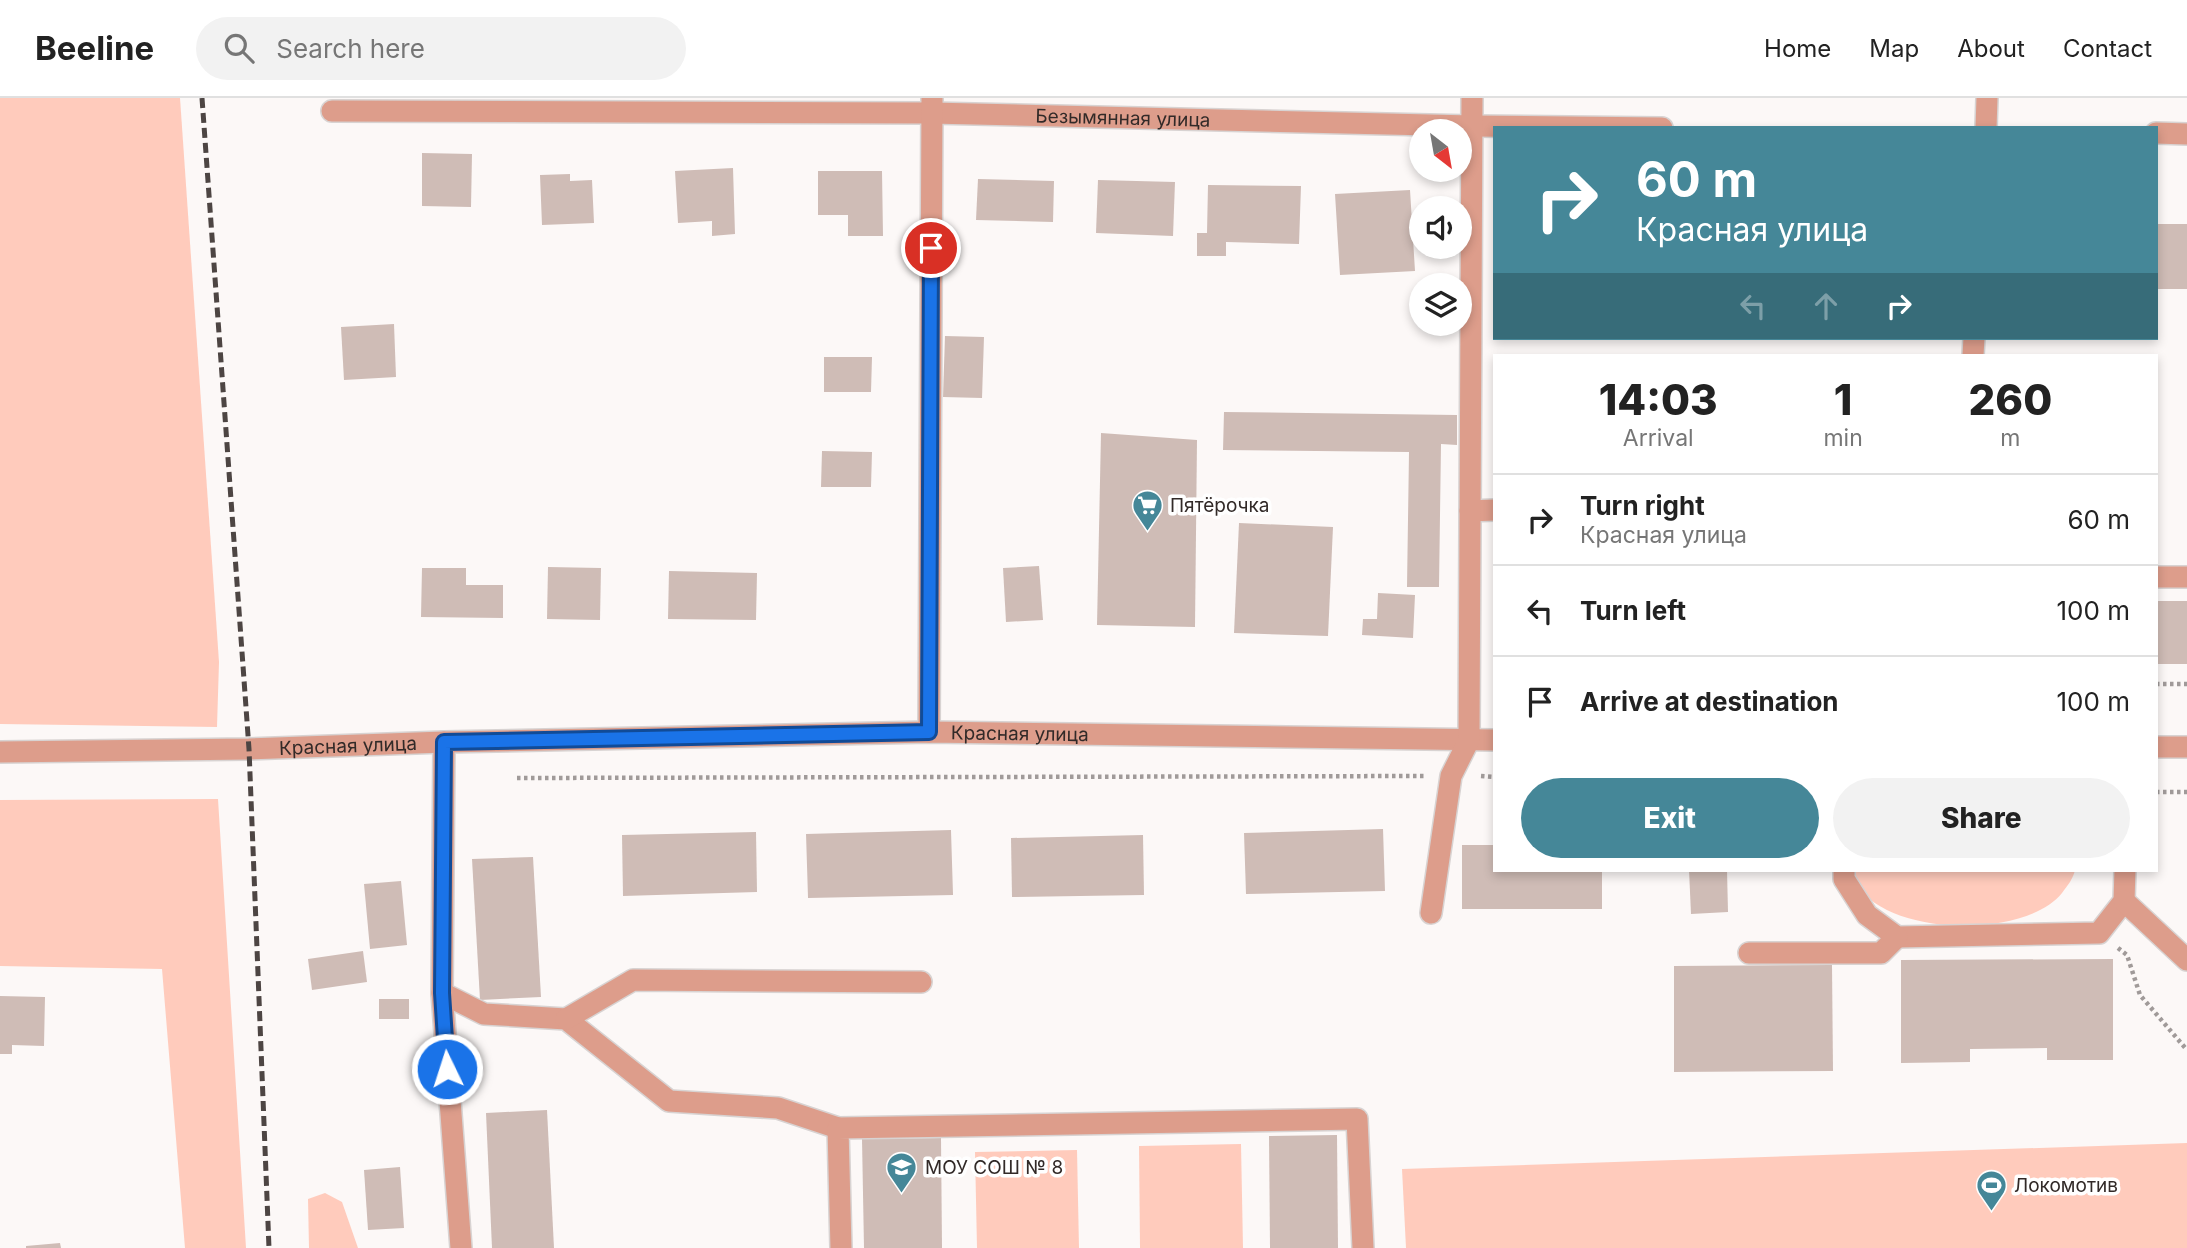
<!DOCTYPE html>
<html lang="en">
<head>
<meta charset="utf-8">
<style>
	body { margin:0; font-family:Inter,sans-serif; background:#f2f2f2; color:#222; height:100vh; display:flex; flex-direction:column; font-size:26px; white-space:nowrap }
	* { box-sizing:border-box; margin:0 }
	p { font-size:23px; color:#767676 }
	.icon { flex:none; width:38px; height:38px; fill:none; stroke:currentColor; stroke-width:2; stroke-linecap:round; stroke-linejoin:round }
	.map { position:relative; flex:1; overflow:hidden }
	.details { position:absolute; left:1493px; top:256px; width:665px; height:518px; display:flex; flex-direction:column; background:#fff; border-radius:0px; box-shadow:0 4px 10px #0003 }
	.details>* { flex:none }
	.guide { position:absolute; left:1493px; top:28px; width:665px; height:214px; border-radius:0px; box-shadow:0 4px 10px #0003; background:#458798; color:#fff; overflow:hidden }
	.needle { width:46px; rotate:149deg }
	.fabs { position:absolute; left:1409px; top:21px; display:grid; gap:14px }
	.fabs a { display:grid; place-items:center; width:63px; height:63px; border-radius:50%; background:#fff; box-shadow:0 4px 10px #0003; font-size:35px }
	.pin { position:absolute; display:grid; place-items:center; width:60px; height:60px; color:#fff; margin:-30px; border:4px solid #fff; border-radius:50%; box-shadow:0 2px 7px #0007 }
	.me { position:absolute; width:77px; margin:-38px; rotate:356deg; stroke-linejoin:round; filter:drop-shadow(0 0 5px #0008) }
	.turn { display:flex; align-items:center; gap:24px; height:147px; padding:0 28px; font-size:32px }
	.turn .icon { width:91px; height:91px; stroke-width:2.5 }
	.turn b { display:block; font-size:49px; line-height:60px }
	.lanes { display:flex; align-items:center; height:66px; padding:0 28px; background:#0003; justify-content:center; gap:35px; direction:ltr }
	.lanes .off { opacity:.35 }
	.eta { display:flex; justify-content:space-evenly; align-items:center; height:119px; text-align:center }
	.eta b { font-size:42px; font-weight:800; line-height:49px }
	.button { display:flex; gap:14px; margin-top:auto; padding:14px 28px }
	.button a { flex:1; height:80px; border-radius:42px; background:#458798; color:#fff; font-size:28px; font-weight:800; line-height:80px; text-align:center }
	.button a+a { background:#f2f2f2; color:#222 }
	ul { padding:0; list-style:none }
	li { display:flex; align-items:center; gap:21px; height:91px; padding:0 28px; border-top:2px solid #e0e0e0 }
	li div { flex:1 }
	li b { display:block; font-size:26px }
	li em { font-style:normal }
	header { display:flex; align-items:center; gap:42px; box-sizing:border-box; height:98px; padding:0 35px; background:#fff; border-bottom:2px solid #e0e0e0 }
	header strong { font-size:33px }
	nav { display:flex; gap:38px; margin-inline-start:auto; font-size:24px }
	.search { width:490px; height:63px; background:#f2f2f2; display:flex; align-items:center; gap:18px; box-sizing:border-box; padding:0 24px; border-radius:38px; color:#767676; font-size:26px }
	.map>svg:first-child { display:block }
	.green { fill:#ffcbbc }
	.building { fill:#cfbcb6 }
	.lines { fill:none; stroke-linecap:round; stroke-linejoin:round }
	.minor-casing { stroke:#d8d3d2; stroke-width:24 }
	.path { stroke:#a09a99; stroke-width:4.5; stroke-dasharray:3.5 3.5; stroke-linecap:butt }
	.minor { stroke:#dd9d8b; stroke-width:21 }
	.rail { stroke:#4d4543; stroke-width:5; stroke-dasharray:10 5; stroke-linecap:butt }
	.route-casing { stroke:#114b97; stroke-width:18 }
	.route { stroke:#1a73e8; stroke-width:12 }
	.labels { text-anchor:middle; stroke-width:7; stroke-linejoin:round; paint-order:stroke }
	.street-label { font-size:19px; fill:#322a28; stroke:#fff }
	.poi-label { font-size:19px; fill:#322a28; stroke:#fff; text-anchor:start }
</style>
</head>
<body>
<header>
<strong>Beeline</strong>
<div class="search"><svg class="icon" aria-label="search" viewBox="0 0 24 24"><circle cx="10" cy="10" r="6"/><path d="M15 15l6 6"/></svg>Search here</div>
<nav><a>Home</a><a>Map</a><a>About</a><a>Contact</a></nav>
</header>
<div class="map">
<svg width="2187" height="1150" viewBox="0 0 2187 1150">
	<rect width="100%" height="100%" fill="#fcf8f7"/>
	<!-- green -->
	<g class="green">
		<polygon points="0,0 180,0 219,564 217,629 0,626"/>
		<polygon points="218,701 246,1150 185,1150 162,871 0,868 0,702"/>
		<path d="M 1853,772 L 2075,772 C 2073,781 2068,787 2062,795 C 2025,841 1890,839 1857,787 C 1854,783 1854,776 1853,772 Z"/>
		<polygon points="2187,1045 2187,1150 1406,1150 1402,1071"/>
		<polygon points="1241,1046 1243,1150 1140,1150 1139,1048"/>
		<polygon points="1077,1052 1079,1150 977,1150 975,1054"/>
		<polygon points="325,1095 342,1104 358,1150 309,1150 308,1101"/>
	</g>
	<!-- building -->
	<g class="building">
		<polygon points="422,55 472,56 471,109 422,108"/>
		<polygon points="733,70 735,136 712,138 712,123 678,125 675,73"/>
		<polygon points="818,73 882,73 883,138 848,138 848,117 818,117"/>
		<polygon points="570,76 570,83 592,82 594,125 542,127 540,77"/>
		<polygon points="978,81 1054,83 1053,124 976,122"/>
		<polygon points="1098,82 1175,84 1173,138 1096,135"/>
		<polygon points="1208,87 1301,88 1299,146 1226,144 1226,158 1197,158 1197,135 1207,135"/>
		<polygon points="1410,92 1415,173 1340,177 1335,96"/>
		<rect x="2156" y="126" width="31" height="65"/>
		<polygon points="394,226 396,279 344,282 341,229"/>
		<polygon points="945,238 984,239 982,300 943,299"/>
		<polygon points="824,259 872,259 871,294 824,294"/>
		<polygon points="1224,314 1457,317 1457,347 1441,346 1439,489 1407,489 1409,354 1223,352"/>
		<polygon points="1101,335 1197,342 1195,529 1097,527"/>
		<polygon points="822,353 872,354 871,389 821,389"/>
		<polygon points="1239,425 1333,429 1328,538 1234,535"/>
		<polygon points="1039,468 1043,522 1006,524 1003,470"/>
		<polygon points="548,469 601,470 600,522 547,521"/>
		<polygon points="422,470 466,470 466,487 503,487 503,520 421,519"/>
		<polygon points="669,473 757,475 756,522 668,521"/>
		<polygon points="1378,495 1415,497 1413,540 1362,537 1363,521 1377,521"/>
		<rect x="2156" y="503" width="31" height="63"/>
		<polygon points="1383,731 1385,793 1246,796 1244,735"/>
		<polygon points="951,732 953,797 808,800 806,736"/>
		<polygon points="756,734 757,794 623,798 622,737"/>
		<polygon points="1143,737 1144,797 1012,799 1011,740"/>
		<polygon points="1462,747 1494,747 1494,772 1602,772 1602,811 1462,811"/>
		<polygon points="533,759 541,899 480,902 472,761"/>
		<polygon points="1689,772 1727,772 1728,814 1691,816"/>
		<polygon points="401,783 407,847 370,851 364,786"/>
		<polygon points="363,853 367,884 312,892 308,861"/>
		<polygon points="2113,861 2113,962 2047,962 2047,950 1970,951 1970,964 1901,965 1901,862"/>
		<polygon points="1832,867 1833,973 1674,974 1674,868"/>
		<polygon points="0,898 45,899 44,948 12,947 12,956 0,956"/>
		<rect x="379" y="901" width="30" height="20"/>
		<polygon points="547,1012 554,1150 492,1150 486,1015"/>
		<polygon points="1337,1037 1338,1150 1270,1150 1269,1038"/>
		<polygon points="941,1040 942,1150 864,1150 862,1041"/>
		<polygon points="400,1069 404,1130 368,1132 364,1072"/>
		<polygon points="60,1145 61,1150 26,1150 26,1148"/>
	</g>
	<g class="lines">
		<defs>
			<g id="minor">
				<path id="s1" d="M 332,13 L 931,15 L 1472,28 L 1662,30"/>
				<polyline points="1986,30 1987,0"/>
				<polyline points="2156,35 2187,36"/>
				<polyline points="1973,257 1974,240"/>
				<polyline points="1470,413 1494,412"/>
				<polyline points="2156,479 2187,479"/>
				<polyline points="929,634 932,0"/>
				<polyline points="444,644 442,895 461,1150"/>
				<polyline points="2156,649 2187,649"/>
				<path id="s2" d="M 0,654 L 249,651 L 444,644 L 929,634 L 1494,642"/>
				<polyline points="1844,772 1844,781 1867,817 1897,839 2099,835 2124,803 2125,772"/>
				<polyline points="2124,803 2187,862"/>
				<polyline points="1431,815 1451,678 1469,642 1472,0"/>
				<polyline points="1749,855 1881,855 1897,839"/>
				<polyline points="442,895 484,916 566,921 669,1003 778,1010 838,1030"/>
				<polyline points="566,921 633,882 921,884"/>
				<polyline points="841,1150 838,1030 1357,1021 1363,1150"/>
			</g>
		</defs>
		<!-- minor casing -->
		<use href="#minor" class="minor-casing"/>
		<!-- path -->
		<g class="path">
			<polyline points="2156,586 2187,586"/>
			<polyline points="1481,678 1494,679"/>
			<polyline points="517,680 1424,678"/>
			<polyline points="2156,694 2187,694"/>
			<polyline points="2118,850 2127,857 2140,897 2187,952"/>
		</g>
		<!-- minor -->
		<use href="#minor" class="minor"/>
		<!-- rail -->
		<polyline class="rail" points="202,0 249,651 269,1150"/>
	</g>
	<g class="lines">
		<defs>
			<polyline id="route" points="447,971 442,895 444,644 929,634 931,150"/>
		</defs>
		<!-- route casing -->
		<use href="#route" class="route-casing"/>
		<!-- route -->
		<use href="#route" class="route"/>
	</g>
	<!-- icons -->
	<defs>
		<symbol id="supermarket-pin" viewBox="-11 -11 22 30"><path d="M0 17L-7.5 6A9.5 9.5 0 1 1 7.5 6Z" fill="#458798" stroke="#fff"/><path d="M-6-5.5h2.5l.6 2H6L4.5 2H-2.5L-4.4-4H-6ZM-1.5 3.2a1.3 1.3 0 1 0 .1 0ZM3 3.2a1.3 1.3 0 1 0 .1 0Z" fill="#fff"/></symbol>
		<symbol id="school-pin" viewBox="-11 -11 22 30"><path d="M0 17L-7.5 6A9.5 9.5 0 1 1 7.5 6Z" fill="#458798" stroke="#fff"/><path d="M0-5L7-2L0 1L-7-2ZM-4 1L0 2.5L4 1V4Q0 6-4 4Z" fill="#fff"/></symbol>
		<symbol id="stadium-pin" viewBox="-11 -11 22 30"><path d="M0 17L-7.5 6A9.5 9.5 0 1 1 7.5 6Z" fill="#458798" stroke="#fff"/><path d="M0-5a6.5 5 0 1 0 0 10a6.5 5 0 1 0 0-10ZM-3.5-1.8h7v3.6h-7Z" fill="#fff"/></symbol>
	</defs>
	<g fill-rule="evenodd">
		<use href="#supermarket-pin" x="1130" y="390" width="35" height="47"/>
		<use href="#school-pin" x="884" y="1052" width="35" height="47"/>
		<use href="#stadium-pin" x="1974" y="1070" width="35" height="47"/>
	</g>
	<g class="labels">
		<!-- street labels -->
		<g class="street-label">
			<text dy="7" stroke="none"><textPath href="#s1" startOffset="791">Безымянная улица</textPath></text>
			<text dy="7" stroke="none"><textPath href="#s2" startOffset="1020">Красная улица</textPath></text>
			<text dy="7" stroke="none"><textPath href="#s2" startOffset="348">Красная улица</textPath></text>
		</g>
		<!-- poi labels -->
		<g class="poi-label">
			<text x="1170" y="414">Пятёрочка</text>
			<text x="925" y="1076">МОУ СОШ № 8</text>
			<text x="2014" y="1094">Локомотив</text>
		</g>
	</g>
</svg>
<div class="fabs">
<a><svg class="needle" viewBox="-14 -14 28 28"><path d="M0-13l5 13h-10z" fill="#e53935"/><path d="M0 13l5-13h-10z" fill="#767676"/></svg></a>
<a><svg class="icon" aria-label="sound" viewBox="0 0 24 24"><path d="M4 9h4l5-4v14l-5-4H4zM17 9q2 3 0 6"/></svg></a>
<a><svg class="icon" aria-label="layers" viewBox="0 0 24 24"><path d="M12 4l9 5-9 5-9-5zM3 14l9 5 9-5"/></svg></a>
</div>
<div class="pin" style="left:931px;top:150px;background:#d93025"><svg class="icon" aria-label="arrive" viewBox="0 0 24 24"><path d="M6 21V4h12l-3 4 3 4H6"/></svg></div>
<svg class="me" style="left:447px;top:971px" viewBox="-20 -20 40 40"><circle r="17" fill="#1a73e8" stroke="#fff" stroke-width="3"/><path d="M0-11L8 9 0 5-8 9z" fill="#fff"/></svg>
<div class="guide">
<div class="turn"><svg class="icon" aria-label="right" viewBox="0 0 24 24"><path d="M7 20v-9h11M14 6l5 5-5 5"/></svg><div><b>60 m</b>Красная улица</div></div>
<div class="lanes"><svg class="icon off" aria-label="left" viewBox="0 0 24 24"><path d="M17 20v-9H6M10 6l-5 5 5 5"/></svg><svg class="icon off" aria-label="ahead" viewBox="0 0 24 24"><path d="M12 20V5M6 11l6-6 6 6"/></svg><svg class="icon" aria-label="right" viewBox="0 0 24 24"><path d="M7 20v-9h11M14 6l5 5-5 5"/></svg></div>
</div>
<section class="details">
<div class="eta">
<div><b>14:03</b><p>Arrival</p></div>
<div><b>1</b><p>min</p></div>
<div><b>260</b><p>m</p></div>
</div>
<ul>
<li><svg class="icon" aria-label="right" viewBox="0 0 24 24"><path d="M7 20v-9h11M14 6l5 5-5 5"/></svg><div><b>Turn right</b><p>Красная улица</p></div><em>60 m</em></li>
<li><svg class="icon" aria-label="left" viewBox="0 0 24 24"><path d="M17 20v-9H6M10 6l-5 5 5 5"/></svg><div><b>Turn left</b></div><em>100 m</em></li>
<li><svg class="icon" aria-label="arrive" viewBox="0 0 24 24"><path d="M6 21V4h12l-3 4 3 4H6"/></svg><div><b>Arrive at destination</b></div><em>100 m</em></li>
</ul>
<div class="button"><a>Exit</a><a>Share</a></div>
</section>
</div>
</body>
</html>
